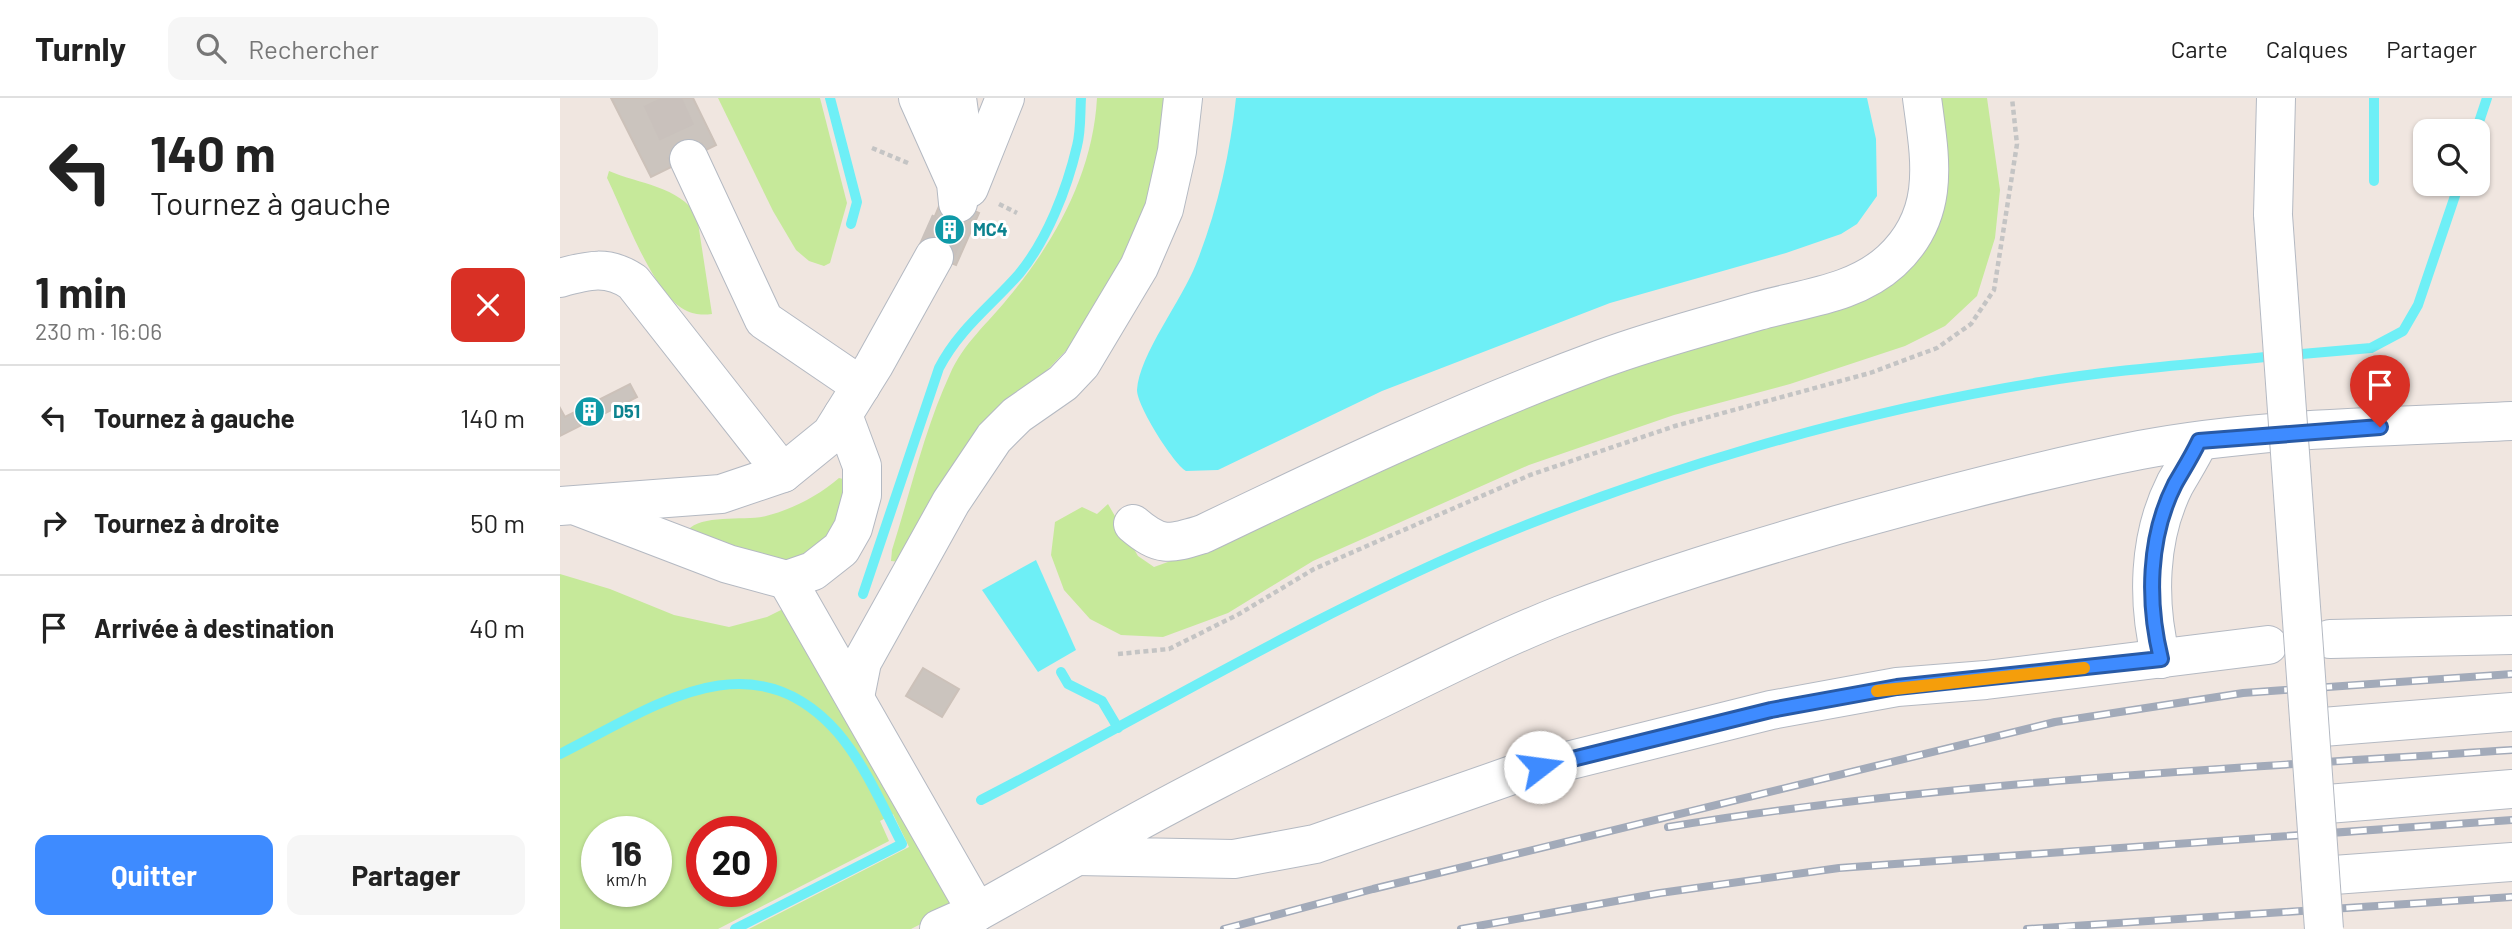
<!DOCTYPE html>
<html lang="fr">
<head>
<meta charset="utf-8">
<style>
	body { margin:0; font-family:Barlow,sans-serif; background:#f6f6f6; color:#222; height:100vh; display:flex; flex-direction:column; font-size:26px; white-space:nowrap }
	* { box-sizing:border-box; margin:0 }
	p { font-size:23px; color:#767676 }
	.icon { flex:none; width:38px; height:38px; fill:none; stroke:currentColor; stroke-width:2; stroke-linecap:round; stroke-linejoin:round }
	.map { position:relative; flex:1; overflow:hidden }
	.panel { display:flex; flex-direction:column; background:#fff; width:560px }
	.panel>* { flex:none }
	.banner { background:#fff; color:#222; overflow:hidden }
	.buttons { position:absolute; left:1853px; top:21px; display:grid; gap:14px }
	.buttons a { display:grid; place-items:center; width:77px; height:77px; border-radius:14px; background:#fff; box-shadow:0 2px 5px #0004; font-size:35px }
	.speed { position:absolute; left:21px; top:718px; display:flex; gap:14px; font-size:35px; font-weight:700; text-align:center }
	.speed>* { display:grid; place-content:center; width:91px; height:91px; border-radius:50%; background:#fff; box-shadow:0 2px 5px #0004; line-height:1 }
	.speed small { font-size:18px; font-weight:400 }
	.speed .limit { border:10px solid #d22; background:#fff; color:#111 }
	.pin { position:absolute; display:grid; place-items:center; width:60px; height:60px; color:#fff; margin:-72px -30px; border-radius:50% 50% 50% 0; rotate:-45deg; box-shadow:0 0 7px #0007 }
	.pin .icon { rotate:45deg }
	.me { position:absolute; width:77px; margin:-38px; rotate:75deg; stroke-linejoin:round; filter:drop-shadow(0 0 5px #0008) }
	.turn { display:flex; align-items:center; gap:24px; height:147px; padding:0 35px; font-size:32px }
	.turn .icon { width:91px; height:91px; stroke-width:2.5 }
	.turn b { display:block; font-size:49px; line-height:60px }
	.round { display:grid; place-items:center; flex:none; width:74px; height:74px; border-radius:14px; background:#f6f6f6 }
	.overview { display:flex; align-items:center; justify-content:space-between; height:119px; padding:0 35px }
	h1 { font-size:42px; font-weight:700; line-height:52px }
	.action { display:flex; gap:14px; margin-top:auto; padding:14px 35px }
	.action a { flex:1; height:80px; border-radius:14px; background:#3e8bff; color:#fff; font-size:28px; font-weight:700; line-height:80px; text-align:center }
	.action a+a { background:#f6f6f6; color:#222 }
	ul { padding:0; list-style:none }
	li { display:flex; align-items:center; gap:21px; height:105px; padding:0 35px; border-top:2px solid #e0e0e0 }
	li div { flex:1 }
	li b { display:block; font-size:26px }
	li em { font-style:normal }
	header { display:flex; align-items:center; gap:42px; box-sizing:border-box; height:98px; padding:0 35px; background:#fff; border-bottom:2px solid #e0e0e0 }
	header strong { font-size:33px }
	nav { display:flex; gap:38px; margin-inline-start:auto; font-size:24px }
	.search { width:490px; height:63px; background:#f6f6f6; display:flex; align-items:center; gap:18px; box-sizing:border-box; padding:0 24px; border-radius:14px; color:#767676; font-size:26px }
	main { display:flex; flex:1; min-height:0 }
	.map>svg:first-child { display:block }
	.green { fill:#c6e99a; fill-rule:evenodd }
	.water { fill:#6eeff6 }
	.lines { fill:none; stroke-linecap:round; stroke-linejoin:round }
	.stream { stroke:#6eeff6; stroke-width:10 }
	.building { fill:#cbc4be; stroke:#ccc1b9; stroke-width:2 }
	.minor-tunnel { stroke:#c9c1bc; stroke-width:38; stroke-dasharray:38 19; stroke-linecap:butt }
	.minor-casing { stroke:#b4b9c2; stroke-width:40 }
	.path { stroke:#c4c4c4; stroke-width:4.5; stroke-dasharray:5 3.5; stroke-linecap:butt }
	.minor { stroke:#fff; stroke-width:38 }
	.rail-casing { stroke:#a2aab9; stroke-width:8 }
	.rail { stroke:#fff; stroke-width:5; stroke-dasharray:16; stroke-linecap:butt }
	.minor-bridge-casing { stroke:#b4b9c2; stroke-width:40; stroke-linecap:butt }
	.minor-bridge { stroke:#fff; stroke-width:38 }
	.route-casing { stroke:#285aa6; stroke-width:18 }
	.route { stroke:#3e8bff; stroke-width:12 }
	.slow { stroke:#f59e0b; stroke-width:12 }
	.labels { text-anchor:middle; stroke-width:6; stroke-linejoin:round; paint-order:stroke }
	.culture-label { font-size:18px; font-weight:bold; fill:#0d838f; stroke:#fff; text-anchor:start }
</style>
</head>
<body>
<header>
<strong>Turnly</strong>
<div class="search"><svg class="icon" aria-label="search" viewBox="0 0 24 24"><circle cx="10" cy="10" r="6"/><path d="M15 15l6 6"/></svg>Rechercher</div>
<nav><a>Carte</a><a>Calques</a><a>Partager</a></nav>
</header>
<main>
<section class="panel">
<div class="banner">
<div class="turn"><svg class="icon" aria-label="left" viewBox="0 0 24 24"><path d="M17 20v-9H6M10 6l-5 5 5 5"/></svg><div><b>140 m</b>Tournez à gauche</div></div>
</div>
<div class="overview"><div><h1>1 min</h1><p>230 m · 16:06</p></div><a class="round" style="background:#d93025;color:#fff"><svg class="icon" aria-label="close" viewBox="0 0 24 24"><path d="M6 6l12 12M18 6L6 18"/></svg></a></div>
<ul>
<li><svg class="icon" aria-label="left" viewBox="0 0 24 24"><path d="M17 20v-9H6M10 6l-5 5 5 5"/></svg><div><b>Tournez à gauche</b></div><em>140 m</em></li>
<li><svg class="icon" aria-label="right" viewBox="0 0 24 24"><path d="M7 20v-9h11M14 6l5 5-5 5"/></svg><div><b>Tournez à droite</b></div><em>50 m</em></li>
<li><svg class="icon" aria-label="arrive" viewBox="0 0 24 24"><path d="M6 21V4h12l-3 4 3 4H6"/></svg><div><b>Arrivée à destination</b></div><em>40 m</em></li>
</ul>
<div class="action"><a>Quitter</a><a>Partager</a></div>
</section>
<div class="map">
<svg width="1952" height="831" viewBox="0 0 1952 831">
	<rect width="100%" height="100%" fill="#f0e6e0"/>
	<!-- green -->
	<g class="green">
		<polygon points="158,0 260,0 287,105 270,165 264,168 249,163 236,152 213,113"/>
		<path d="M 537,0 L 614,0 L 594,104 L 541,216 L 473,287 L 340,464 L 331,463 L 332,452 C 350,395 365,330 390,276 C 403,246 428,225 448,200 C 495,144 533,75 537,0 Z"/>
		<polygon points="1375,0 1427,0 1440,92 1435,140 1417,198 1385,228 1345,248 1230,286 1114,317 969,367 753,463 668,515 603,539 561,537 530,521 504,492 491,457 495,424 522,409 537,416 548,406 578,458 594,469 619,460 831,353 1339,168"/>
		<path d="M 49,73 C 79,86 119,88 137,118 L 152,216 C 142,217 135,217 125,212 C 92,195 64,114 47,80 Z"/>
		<path d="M 279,380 L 287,382 L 283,420 L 250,455 L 231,462 L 210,461 L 128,432 C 141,416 185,423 206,418 C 233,411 258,398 279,380 Z"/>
		<path d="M 0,476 L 50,491 L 114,517 L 169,529 L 207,519 L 229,508 L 402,805 L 351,831 L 189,831 L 349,749 L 333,716 L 320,723 L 329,743 L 158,831 L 0,831 ZM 37,733 L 96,733 L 96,793 L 37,793 ZM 142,733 L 201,733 L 201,793 L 142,793 Z"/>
	</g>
	<!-- water -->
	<g class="water">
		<path d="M 676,0 L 1307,0 L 1316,41 L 1317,98 L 1297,126 L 1281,136 L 1226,155 L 1050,205 L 822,293 L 658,372 L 626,373 C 613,365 577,308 577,292 C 579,257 622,202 636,166 C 657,114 670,56 676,0 Z"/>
		<polygon points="476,462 516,552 478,574 422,492"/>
	</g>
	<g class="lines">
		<!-- stream -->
		<g class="stream">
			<polyline points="270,0 297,104 291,126"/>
			<polyline points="1916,33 1927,0"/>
			<polyline points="1814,83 1814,0"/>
			<polyline points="1730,257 1811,250 1843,233 1858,207 1899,86"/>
			<path d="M 303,496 L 379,270 C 399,231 431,208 459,176 C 487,142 507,91 517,48 C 521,33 520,16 521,0"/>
			<polyline points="501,574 508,586 542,603 558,630"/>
			<path d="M 0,656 C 92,610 191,536 278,635 C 305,667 323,709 342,746 L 175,831"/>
			<path d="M 421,702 C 585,618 745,521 915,448 C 1093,373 1289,315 1480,284 C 1558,271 1637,266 1715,258"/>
		</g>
	</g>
	<!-- building -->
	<g class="building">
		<polygon points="51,0 133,0 156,47 91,79"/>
		<polygon points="383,99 419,115 396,167 360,153"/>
		<polygon points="70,286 77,299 0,338 0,310 5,319"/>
		<polygon points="363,570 399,591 382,619 346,598"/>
	</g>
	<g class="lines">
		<!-- minor-tunnel -->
		<g class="minor-tunnel">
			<polyline points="101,0 129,61"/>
			<polyline points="374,159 398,105"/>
		</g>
		<defs>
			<g id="minor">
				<polyline points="358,0 396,85 398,105"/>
				<polyline points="397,0 408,81"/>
				<polyline points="129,61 204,222 301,288"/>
				<polyline points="409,90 445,0"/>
				<polyline points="1713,117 1716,0"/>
				<path d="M 0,180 C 28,172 48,167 73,184 L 223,375"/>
				<polyline points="0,408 161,396 223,375 271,336 314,267 374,159"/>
				<polyline points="19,409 168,466 227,482 253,473 281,451 293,430 302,397 302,368 283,317"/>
				<path d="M 573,426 C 601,450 610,446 643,436 C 774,373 905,311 1041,261 C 1092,242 1146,228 1198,213 C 1244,200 1295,196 1331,163 C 1382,116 1370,61 1362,0"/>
				<polyline points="227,482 417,814"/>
				<polyline points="1770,541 1952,537"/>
				<path d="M 1708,547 L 1426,582 L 1337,589 L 1211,612 L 955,676 L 755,746 L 674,761 L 517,758 C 610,704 705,657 801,610 C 867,578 933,544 1001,517 C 1091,482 1184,454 1277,427 C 1377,399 1478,372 1580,352 C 1702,329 1828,329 1952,323"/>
				<path d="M 1601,561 C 1587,504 1588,439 1615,386 C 1623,372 1632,358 1639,343"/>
				<polyline points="295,599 302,564 391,404 434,340 457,317 503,285 521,266 579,169 604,111 617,53 623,0"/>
				<polyline points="1750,630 1952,614"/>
				<polyline points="1755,707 1952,691"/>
				<polyline points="1760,778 1952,764"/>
				<polyline points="379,831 417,814 517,758"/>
			</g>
		</defs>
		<!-- minor casing -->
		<use href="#minor" class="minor-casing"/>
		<!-- path -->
		<g class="path">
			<polyline points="312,50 348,65"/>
			<polyline points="439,106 457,115"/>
			<polyline points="558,556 609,551 679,516 754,471 970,377 1115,328 1310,275 1377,250 1411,226 1434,192 1457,46 1452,0"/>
		</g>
		<!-- minor -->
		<use href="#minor" class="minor"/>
		<defs>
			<g id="rail">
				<path d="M 1108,729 C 1387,683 1670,671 1952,652"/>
				<polyline points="664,831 813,791 1495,624 1683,595 1952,576"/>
				<polyline points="901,831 1100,795 1279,770 1952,722"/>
				<polyline points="1467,831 1952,799"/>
			</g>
		</defs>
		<!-- rail casing -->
		<use href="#rail" class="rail-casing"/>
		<!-- rail -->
		<use href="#rail" class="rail"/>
		<defs>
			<polyline id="minor-bridge" points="1713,117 1764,831"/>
		</defs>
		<!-- minor-bridge casing -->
		<use href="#minor-bridge" class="minor-bridge-casing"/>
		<!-- minor-bridge -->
		<use href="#minor-bridge" class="minor-bridge"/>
	</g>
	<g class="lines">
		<defs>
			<path id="route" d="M 980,669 L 1211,612 L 1337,589 L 1601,561 C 1587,504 1588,439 1615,386 C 1623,372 1632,358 1639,343 L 1820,329"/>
		</defs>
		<!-- route casing -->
		<use href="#route" class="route-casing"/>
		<!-- route -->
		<use href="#route" class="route"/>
		<!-- slow -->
		<polyline class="slow" points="1317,593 1524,570"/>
	</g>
	<!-- icons -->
	<defs>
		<symbol id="building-disc" viewBox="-11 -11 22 22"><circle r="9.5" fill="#0f9aa8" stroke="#fff"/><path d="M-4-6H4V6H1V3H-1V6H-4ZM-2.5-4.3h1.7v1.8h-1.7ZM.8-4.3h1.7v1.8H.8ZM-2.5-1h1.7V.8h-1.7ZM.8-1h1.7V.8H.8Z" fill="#fff"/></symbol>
	</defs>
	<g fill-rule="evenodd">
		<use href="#building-disc" x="372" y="114" width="35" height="35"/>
		<use href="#building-disc" x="12" y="296" width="35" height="35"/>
	</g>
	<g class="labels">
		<!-- culture labels -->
		<g class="culture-label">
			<text x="413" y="138">MC4</text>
			<text x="53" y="320">D51</text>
		</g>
	</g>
</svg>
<div class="buttons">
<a><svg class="icon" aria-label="search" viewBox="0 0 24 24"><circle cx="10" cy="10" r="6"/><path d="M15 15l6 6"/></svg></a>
</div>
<div class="speed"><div>16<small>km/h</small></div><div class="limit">20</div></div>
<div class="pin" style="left:1820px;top:329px;background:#d93025"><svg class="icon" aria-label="arrive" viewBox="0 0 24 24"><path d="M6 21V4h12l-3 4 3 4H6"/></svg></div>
<svg class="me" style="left:980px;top:669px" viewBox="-20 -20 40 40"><circle r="19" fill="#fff"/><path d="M0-13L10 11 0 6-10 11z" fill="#3e8bff"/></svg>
</div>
</main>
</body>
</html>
